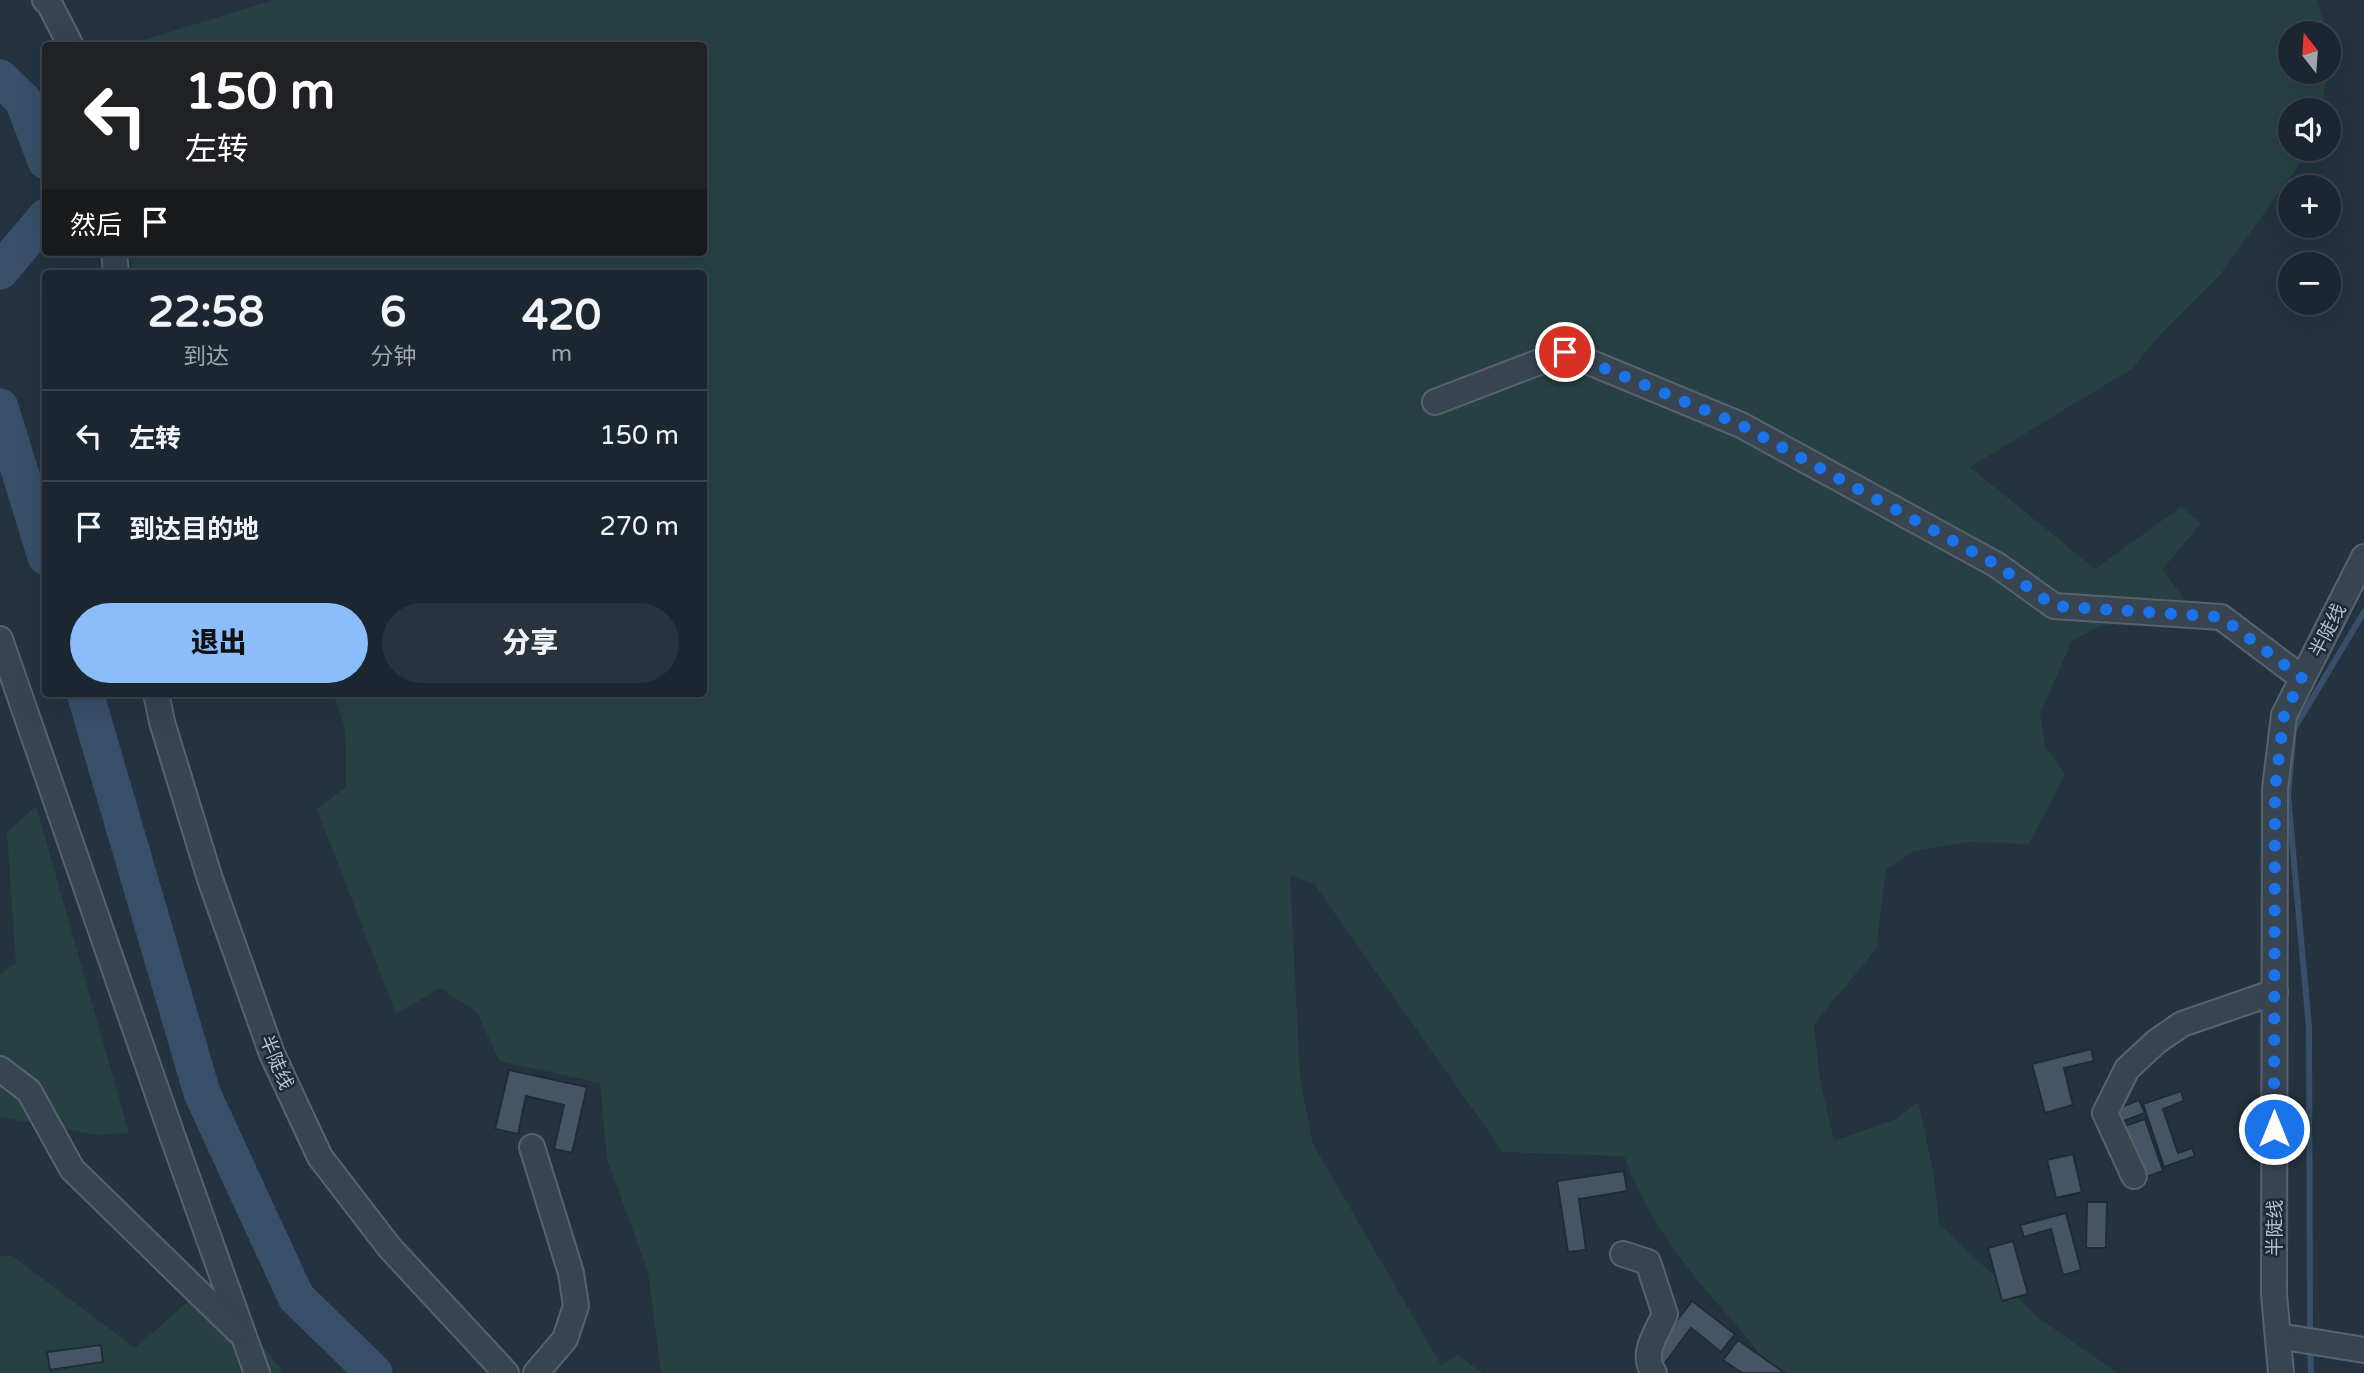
<!DOCTYPE html>
<html lang="zh">
<head>
<meta charset="utf-8">
<style>
	body { margin:0; font-family:"Varela Round","Noto Sans SC",sans-serif; background:#29323d; color:#f1f3f6; height:100vh; display:flex; flex-direction:column; font-size:26px; white-space:nowrap }
	* { box-sizing:border-box; margin:0 }
	p { font-size:23px; color:#a0a5ab }
	.icon { flex:none; width:38px; height:38px; fill:none; stroke:currentColor; stroke-width:2; stroke-linecap:round; stroke-linejoin:round }
	.map { position:relative; flex:1; overflow:hidden }
	.details { position:absolute; left:42px; top:270px; width:665px; height:427px; display:flex; flex-direction:column; background:#1c2631; border-radius:7px; box-shadow:0 7px 28px #0002,0 0 0 2px #3a434d }
	.details>* { flex:none }
	.banner { position:absolute; left:42px; top:42px; width:665px; height:214px; border-radius:7px; box-shadow:0 7px 28px #0002,0 0 0 2px #3a434d; background:#202124; color:#fff; overflow:hidden }
	.needle { width:46px; rotate:343deg }
	.tools { position:absolute; left:2278px; top:21px; display:grid; gap:14px }
	.tools a { display:grid; place-items:center; width:63px; height:63px; border-radius:50%; background:#1c2631; box-shadow:0 7px 28px #0002,0 0 0 2px #3a434d; font-size:35px }
	.pin { position:absolute; display:grid; place-items:center; width:60px; height:60px; color:#fff; margin:-30px; border:4px solid #fff; border-radius:50%; box-shadow:0 2px 7px #0007 }
	.me { position:absolute; width:77px; margin:-38px; rotate:0deg; stroke-linejoin:round; filter:drop-shadow(0 0 5px #0008) }
	.turn { display:flex; align-items:center; gap:24px; height:147px; padding:0 28px; font-size:32px }
	.turn .icon { width:91px; height:91px; stroke-width:2.5 }
	.turn b { display:block; font-size:49px; line-height:60px }
	.then { display:flex; align-items:center; height:66px; padding:0 28px; background:#0003; gap:14px; font-size:26px }
	.eta { display:flex; justify-content:space-evenly; align-items:center; height:119px; text-align:center }
	.eta b { font-size:42px; font-weight:800; line-height:49px }
	.action { display:flex; gap:14px; margin-top:auto; padding:14px 28px }
	.action a { flex:1; height:80px; border-radius:42px; background:#8bbdfb; color:#111; font-size:28px; font-weight:800; line-height:80px; text-align:center }
	.action a+a { background:#29323d; color:#f1f3f6 }
	ul { padding:0; list-style:none }
	li { display:flex; align-items:center; gap:21px; height:91px; padding:0 28px; border-top:2px solid #3a434d }
	li div { flex:1 }
	li b { display:block; font-size:26px }
	li em { font-style:normal }
	.map>svg:first-child { display:block }
	.green { fill:#274142 }
	.lines { fill:none; stroke-linecap:round; stroke-linejoin:round }
	.stream { stroke:#384f69; stroke-width:6 }
	.river { stroke:#384f69; stroke-width:37 }
	.building { fill:#465565; stroke:#202b38; stroke-width:2 }
	.minor-casing { stroke:#57626e; stroke-width:28 }
	.minor { stroke:#394451; stroke-width:24 }
	.route { stroke:#1a73e8; stroke-width:12; stroke-dasharray:0 21.6 }
	.labels { text-anchor:middle; stroke-width:5; stroke-linejoin:round; paint-order:stroke }
	.street-label { font-size:19px; fill:#b6bfcb; stroke:#1e2936 }
</style>
</head>
<body>
<div class="map">
<svg width="2364" height="1373" viewBox="0 0 2364 1373">
	<rect width="100%" height="100%" fill="#253341"/>
	<!-- green -->
	<g class="green">
		<path d="M 274,0 L 2316,0 L 2328,33 L 2291,33 L 2291,72 L 2328,72 L 2321,110 L 2291,110 L 2291,149 L 2309,149 L 2308,152 L 2219,276 L 2156,339 L 2133,368 L 1970,467 L 2095,569 L 2181,507 L 2201,523 L 2162,570 L 2187,602 L 2133,624 L 2102,625 L 2072,641 L 2040,714 L 2045,746 L 2065,774 L 2029,844 L 1968,842 L 1914,851 L 1886,870 L 1876,949 L 1814,1024 L 1820,1080 L 1834,1141 L 1896,1119 L 1918,1102 L 1934,1175 L 1939,1224 L 2040,1319 L 2118,1373 L 1773,1373 C 1749,1335 1715,1304 1688,1268 C 1662,1234 1638,1196 1624,1156 L 1503,1152 L 1314,884 L 1290,875 L 1300,1078 L 1313,1144 L 1441,1365 L 1458,1355 L 1482,1373 L 661,1373 L 648,1272 L 607,1159 L 600,1083 L 500,1061 L 476,1011 L 440,988 L 396,1014 L 317,809 L 346,787 L 345,728 L 333,693 L 704,693 L 704,273 L 132,273 L 131,252 L 704,252 L 704,46 L 125,46 Z"/>
		<polygon points="36,806 129,1133 96,1135 0,1117 0,975 16,963 7,833"/>
		<polygon points="11,1255 135,1348 211,1282 284,1373 0,1373 0,1257"/>
	</g>
	<g class="lines">
		<!-- stream -->
		<g class="stream">
			<polyline points="2310,1335 2309,1027 2288,796 2294,729 2364,612"/>
			<polyline points="2310,1346 2311,1373"/>
		</g>
		<!-- river -->
		<g class="river">
			<polyline points="0,78 23,100 46,161"/>
			<polyline points="0,271 46,217"/>
			<polyline points="0,407 46,557"/>
			<polyline points="85,693 202,1093 296,1297 374,1373"/>
		</g>
	</g>
	<!-- building -->
	<g class="building">
		<polygon points="2091,1049 2094,1061 2064,1068 2073,1105 2045,1113 2032,1064"/>
		<polygon points="509,1070 587,1087 572,1153 554,1149 564,1105 526,1096 518,1134 495,1129"/>
		<polygon points="2181,1091 2184,1101 2163,1109 2178,1153 2192,1148 2195,1156 2164,1167 2143,1104"/>
		<polygon points="2139,1100 2145,1113 2121,1122 2116,1109"/>
		<polygon points="2145,1119 2163,1171 2143,1178 2125,1126"/>
		<polygon points="2073,1154 2082,1192 2056,1198 2047,1160"/>
		<polygon points="1624,1171 1627,1191 1579,1199 1586,1250 1568,1252 1557,1181"/>
		<polygon points="2087,1202 2107,1202 2106,1248 2086,1248"/>
		<polygon points="2066,1213 2081,1270 2063,1275 2051,1229 2024,1237 2020,1225"/>
		<polygon points="2013,1241 2028,1294 2002,1301 1988,1248"/>
		<polygon points="1692,1301 1735,1334 1721,1352 1691,1328 1664,1364 1651,1354"/>
		<polygon points="1738,1340 1785,1373 1742,1373 1723,1360"/>
		<polygon points="101,1345 103,1362 50,1370 47,1352"/>
	</g>
	<g class="lines">
		<defs>
			<g id="minor">
				<polyline points="45,0 49,3 71,46"/>
				<polyline points="114,252 116,273"/>
				<polyline points="1435,402 1565,352 1741,425 1997,565 2054,606 2221,617 2302,678"/>
				<polyline points="0,639 172,1135 257,1373"/>
				<polyline points="156,693 162,722 210,879 272,1054 320,1157 390,1248 506,1373"/>
				<polyline points="0,1069 29,1091 72,1169 238,1331"/>
				<polyline points="532,1147 571,1273 576,1306 565,1339 536,1373"/>
				<polyline points="2134,1176 2105,1113 2127,1069 2156,1042 2182,1024 2275,992"/>
				<path d="M 1623,1254 L 1648,1262 L 1665,1314 C 1657,1333 1640,1354 1654,1373"/>
				<polyline points="2278,1336 2364,1350"/>
				<polyline points="2281,1373 2274,1294 2275,789 2284,715 2364,557"/>
			</g>
		</defs>
		<!-- minor casing -->
		<use href="#minor" class="minor-casing"/>
		<!-- minor -->
		<use href="#minor" class="minor"/>
	</g>
	<g class="lines">
		<!-- route -->
		<polyline class="route" points="1565,352 1741,425 1997,565 2054,606 2221,617 2302,678 2284,715 2275,789 2274,1129"/>
	</g>
	<g class="labels">
		<!-- street labels -->
		<g class="street-label">
			<text transform="translate(2327 630) rotate(-63)" y="7">半陡线</text>
			<text transform="translate(277 1062) rotate(67)" y="7">半陡线</text>
			<text transform="translate(2274 1228) rotate(-90)" y="7">半陡线</text>
		</g>
	</g>
</svg>
<div class="tools">
<a><svg class="needle" viewBox="-14 -14 28 28"><path d="M0-13l5 13h-10z" fill="#e53935"/><path d="M0 13l5-13h-10z" fill="#a0a5ab"/></svg></a>
<a><svg class="icon" aria-label="sound" viewBox="0 0 24 24"><path d="M4 9h4l5-4v14l-5-4H4zM17 9q2 3 0 6"/></svg></a>
<a>+</a>
<a>−</a>
</div>
<div class="pin" style="left:1565px;top:352px;background:#d93025"><svg class="icon" aria-label="arrive" viewBox="0 0 24 24"><path d="M6 21V4h12l-3 4 3 4H6"/></svg></div>
<svg class="me" style="left:2274px;top:1129px" viewBox="-20 -20 40 40"><circle r="17" fill="#1a73e8" stroke="#fff" stroke-width="3"/><path d="M0-11L8 9 0 5-8 9z" fill="#fff"/></svg>
<div class="banner">
<div class="turn"><svg class="icon" aria-label="left" viewBox="0 0 24 24"><path d="M17 20v-9H6M10 6l-5 5 5 5"/></svg><div><b>150 m</b>左转</div></div>
<div class="then">然后<svg class="icon" aria-label="arrive" viewBox="0 0 24 24"><path d="M6 21V4h12l-3 4 3 4H6"/></svg></div>
</div>
<section class="details">
<div class="eta">
<div><b>22:58</b><p>到达</p></div>
<div><b>6</b><p>分钟</p></div>
<div><b>420</b><p>m</p></div>
</div>
<ul>
<li><svg class="icon" aria-label="left" viewBox="0 0 24 24"><path d="M17 20v-9H6M10 6l-5 5 5 5"/></svg><div><b>左转</b></div><em>150 m</em></li>
<li><svg class="icon" aria-label="arrive" viewBox="0 0 24 24"><path d="M6 21V4h12l-3 4 3 4H6"/></svg><div><b>到达目的地</b></div><em>270 m</em></li>
</ul>
<div class="action"><a>退出</a><a>分享</a></div>
</section>
</div>
</body>
</html>
